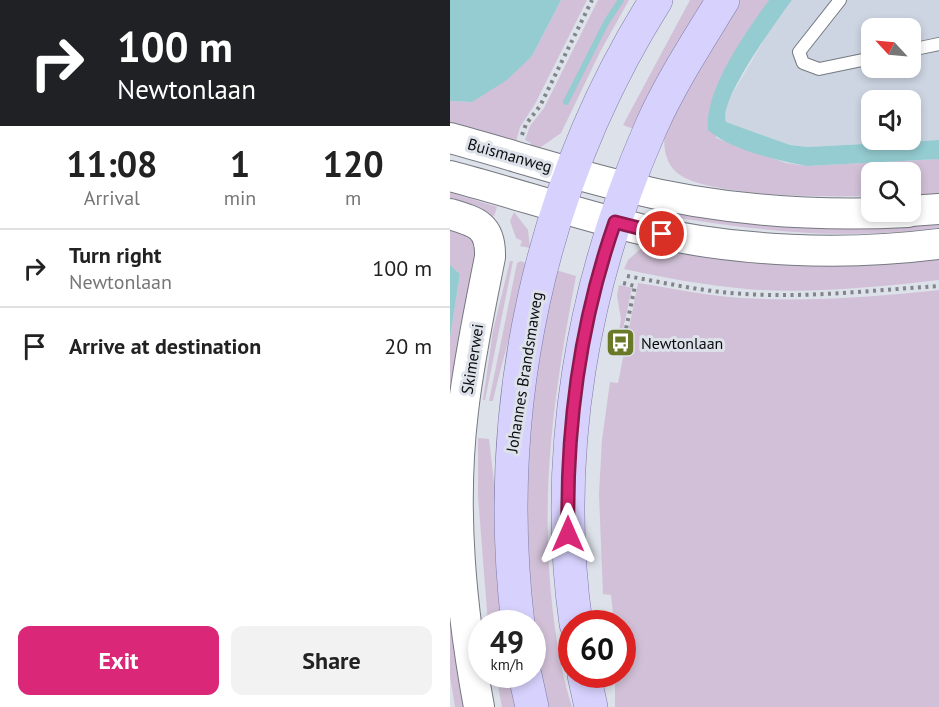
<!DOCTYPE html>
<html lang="en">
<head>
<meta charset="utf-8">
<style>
	body { margin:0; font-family:"PT Sans",sans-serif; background:#f2f2f2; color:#222; height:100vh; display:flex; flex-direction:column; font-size:22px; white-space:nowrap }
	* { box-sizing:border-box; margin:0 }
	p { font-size:20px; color:#767676 }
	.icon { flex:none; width:33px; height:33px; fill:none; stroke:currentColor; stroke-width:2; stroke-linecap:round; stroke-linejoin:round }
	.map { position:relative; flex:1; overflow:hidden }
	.panel { display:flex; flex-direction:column; background:#fff; width:450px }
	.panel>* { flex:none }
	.top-card { background:#202124; color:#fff; overflow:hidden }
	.needle { width:39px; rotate:296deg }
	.tools { position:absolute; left:411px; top:18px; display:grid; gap:12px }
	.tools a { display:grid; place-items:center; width:60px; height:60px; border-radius:12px; background:#fff; box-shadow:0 3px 9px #0003; font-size:30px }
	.speed { position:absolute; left:18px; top:610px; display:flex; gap:12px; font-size:30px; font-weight:700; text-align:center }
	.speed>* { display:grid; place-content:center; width:78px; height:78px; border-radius:50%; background:#fff; box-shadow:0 3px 9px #0003; line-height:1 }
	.speed small { font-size:15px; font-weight:400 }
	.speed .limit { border:9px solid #d22; background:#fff; color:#111 }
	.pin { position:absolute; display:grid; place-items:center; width:51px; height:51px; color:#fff; margin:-26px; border:3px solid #fff; border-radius:50%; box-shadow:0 2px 6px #0007 }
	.me { position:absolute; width:66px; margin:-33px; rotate:0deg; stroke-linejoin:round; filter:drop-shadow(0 0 4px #0008) }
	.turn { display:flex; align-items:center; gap:21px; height:126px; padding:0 18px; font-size:27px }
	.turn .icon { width:78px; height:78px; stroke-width:2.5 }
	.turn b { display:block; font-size:42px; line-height:51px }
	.eta { display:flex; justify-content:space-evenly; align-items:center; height:102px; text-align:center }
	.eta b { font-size:36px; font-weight:700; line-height:42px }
	.action { display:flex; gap:12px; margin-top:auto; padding:12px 18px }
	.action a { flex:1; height:69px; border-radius:12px; background:#db2777; color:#fff; font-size:24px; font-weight:700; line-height:69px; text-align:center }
	.action a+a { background:#f2f2f2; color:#222 }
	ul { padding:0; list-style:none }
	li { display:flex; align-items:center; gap:18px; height:78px; padding:0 18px; border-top:2px solid #e0e0e0 }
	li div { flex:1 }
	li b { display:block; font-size:22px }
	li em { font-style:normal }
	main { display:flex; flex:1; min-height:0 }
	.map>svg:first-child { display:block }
	.built { fill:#cdd5e3; fill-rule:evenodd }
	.green { fill:#d1c0d7 }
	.water { fill:#94ccd1 }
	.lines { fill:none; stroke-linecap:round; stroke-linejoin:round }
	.stream { stroke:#94ccd1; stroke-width:6 }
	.service-casing { stroke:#757980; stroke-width:14 }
	.tertiary-casing { stroke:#757980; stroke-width:32 }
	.primary-casing { stroke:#7e79a9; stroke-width:34 }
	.path { stroke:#818489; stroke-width:4; stroke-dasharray:3 4.5; stroke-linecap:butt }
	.service { stroke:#fff; stroke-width:12 }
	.tertiary { stroke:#fff; stroke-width:30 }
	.primary { stroke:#d7d2fd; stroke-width:33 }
	.route-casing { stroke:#8e194d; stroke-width:15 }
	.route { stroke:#db2777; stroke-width:10 }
	.labels { text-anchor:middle; stroke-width:6; stroke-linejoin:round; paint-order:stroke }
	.street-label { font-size:16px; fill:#0b0c0e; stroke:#dde1e9 }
	.poi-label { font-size:16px; fill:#0b0c0e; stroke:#dde1e9; text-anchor:start }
</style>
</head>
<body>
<main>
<section class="panel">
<div class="top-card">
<div class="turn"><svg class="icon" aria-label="right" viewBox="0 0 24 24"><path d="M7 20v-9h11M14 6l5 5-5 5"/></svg><div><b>100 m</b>Newtonlaan</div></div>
</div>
<div class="eta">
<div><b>11:08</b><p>Arrival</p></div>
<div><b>1</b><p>min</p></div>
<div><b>120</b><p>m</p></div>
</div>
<ul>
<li><svg class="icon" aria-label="right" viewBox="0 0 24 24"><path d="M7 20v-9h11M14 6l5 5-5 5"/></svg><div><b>Turn right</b><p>Newtonlaan</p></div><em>100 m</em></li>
<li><svg class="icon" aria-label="arrive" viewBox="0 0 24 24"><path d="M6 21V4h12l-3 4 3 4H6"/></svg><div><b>Arrive at destination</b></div><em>20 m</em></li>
</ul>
<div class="action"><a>Exit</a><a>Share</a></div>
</section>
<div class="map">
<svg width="489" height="707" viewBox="0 0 489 707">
	<rect width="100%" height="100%" fill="#dde1e9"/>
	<!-- built -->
	<path class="built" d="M 342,0 L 489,0 L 489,140 L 358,147 L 340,145 L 276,122 L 274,118 L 277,103 L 321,28 ZM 422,28 L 460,28 L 460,68 L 422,68 ZM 422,100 L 460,100 L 460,140 L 422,140 Z"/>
	<!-- green -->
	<g class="green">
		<polygon points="111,0 137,0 85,104 70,127 64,149 0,131 0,101 22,102 82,56"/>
		<polygon points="148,0 179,0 150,52 111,133 91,147 79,149 81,143 75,140 80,126 94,108"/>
		<polygon points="240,0 261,0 189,131 173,125"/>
		<path d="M 287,0 L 319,0 L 271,76 L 266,138 L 336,163 L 357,166 L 489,159 L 489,194 L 461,195 L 460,172 L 422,172 L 421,196 C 382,197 252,198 225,171 C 214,160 213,143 215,128 Z"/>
		<polygon points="0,192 47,207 44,216 0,205"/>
		<polygon points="64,212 78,230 80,248 70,246 72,241 66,238 60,221"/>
		<path d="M 229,214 L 348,228 L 423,228 L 489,219 L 489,228 C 402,240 315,232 229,218 Z"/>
		<polygon points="0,227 17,233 29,246 0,455 0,337 10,274 0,265"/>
		<path d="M 196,244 L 489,250 L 489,280 C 428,287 358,294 296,289 C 255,285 215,278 174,269 L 178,260 Z"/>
		<polygon points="60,261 63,261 35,400 33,400 43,331"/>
		<path d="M 71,261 L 79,265 C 68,311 53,355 43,401 L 39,401 L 67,263 Z"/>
		<path d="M 102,269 L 126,276 C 104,392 89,494 103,613 C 107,645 112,676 122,707 L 94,707 L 83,642 L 73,460 Z"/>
		<path d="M 188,283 C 222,288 257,296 292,298 C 358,302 424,297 489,290 L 489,707 L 165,707 L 165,675 L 172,675 L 172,624 L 158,624 L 164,622 L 161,595 L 153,594 L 149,494 L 152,440 L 160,382 L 168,383 Z"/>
		<polygon points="169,285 182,288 170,343 167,342 171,319 167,295"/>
		<polygon points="28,438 39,439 47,509 55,624 38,624 28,496"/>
		<polygon points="0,552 19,707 5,707 0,676"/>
		<polygon points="46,675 62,675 69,707 52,707"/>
	</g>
	<!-- water -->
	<g class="water">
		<polygon points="0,0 111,0 82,56 57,80 22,102 0,101"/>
		<path d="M 319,0 L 342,0 C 328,19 267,102 276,122 L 340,145 L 358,147 L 489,140 L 489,159 L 357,166 C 328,161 279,149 258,130 C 254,90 296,32 319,0 Z"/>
		<polygon points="0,265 10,274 0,337"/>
	</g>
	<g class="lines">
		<!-- stream -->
		<polyline class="stream" points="116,102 156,23 171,0"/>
		<defs>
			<g id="service">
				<polyline points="390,0 349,52 353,63 369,69 422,58"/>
				<polyline points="460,50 489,44"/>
			</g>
			<g id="tertiary">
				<path d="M 0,138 C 59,154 117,173 176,187 C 268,210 363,217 458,212"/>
				<path d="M 0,176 C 65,193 129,215 194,230 C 287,252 394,256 489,244"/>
				<polyline points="460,211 489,209"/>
				<path d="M 0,214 C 27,222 41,226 40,257 C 30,308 19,359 13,411 C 1,510 11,609 29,707"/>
			</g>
			<g id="primary">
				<path d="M 68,624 C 42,408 90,184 206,0"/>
				<path d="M 126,624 C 102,455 133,282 201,127 C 221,82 248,41 273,0"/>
				<polyline points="75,675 82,707"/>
				<polyline points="134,675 141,707"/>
			</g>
		</defs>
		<!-- service casing -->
		<use href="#service" class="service-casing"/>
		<!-- tertiary casing -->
		<use href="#tertiary" class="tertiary-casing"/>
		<!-- primary casing -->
		<use href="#primary" class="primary-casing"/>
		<!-- path -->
		<g class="path">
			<polyline points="72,135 76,124 90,106 142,0"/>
			<path d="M 177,276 C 216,283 255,292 295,294 C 359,298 425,290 489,286"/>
			<polyline points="173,343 185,286 173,283"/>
		</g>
		<!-- service -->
		<use href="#service" class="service"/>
		<!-- tertiary -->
		<use href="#tertiary" class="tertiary"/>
		<!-- primary -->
		<use href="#primary" class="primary"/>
	</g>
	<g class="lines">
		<defs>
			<path id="route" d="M 118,534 C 116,429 130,322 165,222 L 212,234"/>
		</defs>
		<!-- route casing -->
		<use href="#route" class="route-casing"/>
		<!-- route -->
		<use href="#route" class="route"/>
	</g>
	<!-- icons -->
	<defs>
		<symbol id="bus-square" viewBox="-11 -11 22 22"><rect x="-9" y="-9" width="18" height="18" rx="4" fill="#6a7927" stroke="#dde1e9"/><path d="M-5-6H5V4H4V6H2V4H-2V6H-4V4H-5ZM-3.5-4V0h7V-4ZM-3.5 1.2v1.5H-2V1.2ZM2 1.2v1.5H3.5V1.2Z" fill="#fff"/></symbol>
	</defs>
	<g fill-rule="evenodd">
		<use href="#bus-square" x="154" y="326" width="33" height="33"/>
	</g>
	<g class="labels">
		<!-- street labels -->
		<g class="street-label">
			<text transform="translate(60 155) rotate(16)" y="6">Buismanweg</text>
			<text transform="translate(22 359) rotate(-81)" y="6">Skimerwei</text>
			<text transform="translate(74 372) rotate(-81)" y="6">Johannes Brandsmaweg</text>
		</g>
		<!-- poi labels -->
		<g class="poi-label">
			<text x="191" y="349">Newtonlaan</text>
		</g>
	</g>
</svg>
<div class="tools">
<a><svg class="needle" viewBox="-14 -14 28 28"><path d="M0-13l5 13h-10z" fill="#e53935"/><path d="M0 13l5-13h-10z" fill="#767676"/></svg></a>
<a><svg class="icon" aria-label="sound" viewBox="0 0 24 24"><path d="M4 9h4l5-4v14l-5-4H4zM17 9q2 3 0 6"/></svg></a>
<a><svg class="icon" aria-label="search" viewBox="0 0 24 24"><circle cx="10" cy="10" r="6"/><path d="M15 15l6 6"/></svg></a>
</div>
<div class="speed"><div>49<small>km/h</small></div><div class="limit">60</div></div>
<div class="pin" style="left:212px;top:234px;background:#d93025"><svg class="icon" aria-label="arrive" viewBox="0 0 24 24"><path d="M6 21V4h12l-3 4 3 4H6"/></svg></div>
<svg class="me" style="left:118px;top:534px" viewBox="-20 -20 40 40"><path d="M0-17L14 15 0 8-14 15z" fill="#db2777" stroke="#fff" stroke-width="4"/></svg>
</div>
</main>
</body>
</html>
